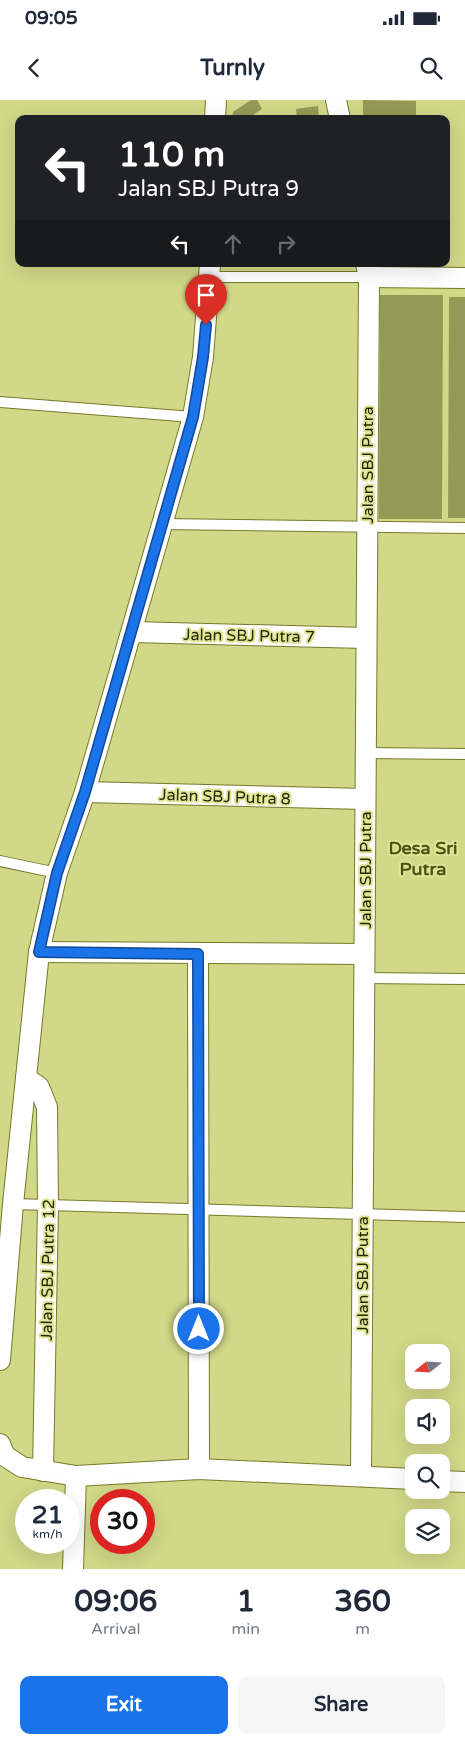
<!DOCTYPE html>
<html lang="en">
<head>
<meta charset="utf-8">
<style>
	body { margin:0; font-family:"Varela Round",sans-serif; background:#f6f6f7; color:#1f2937; height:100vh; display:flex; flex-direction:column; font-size:19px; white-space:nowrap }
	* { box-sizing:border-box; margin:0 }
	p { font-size:16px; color:#747a83 }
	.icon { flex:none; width:28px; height:28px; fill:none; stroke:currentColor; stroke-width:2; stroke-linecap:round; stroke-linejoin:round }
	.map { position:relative; height:1469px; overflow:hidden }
	.details { display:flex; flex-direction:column; background:#fff; flex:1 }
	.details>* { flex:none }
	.hud { position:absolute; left:15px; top:15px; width:435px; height:152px; border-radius:10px; box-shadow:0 5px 20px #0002; background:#202124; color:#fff; overflow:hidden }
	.needle { width:32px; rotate:252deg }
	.controls { position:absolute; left:405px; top:1244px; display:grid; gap:10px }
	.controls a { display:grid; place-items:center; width:45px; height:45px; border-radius:10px; background:#fff; box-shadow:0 5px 20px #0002; font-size:25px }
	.speed { position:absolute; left:15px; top:1389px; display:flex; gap:10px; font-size:25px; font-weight:700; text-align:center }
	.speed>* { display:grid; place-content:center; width:65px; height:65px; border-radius:50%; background:#fff; box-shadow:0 5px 20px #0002; line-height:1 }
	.speed small { font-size:12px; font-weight:400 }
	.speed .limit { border:8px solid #d22; background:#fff; color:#111 }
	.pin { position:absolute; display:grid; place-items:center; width:42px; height:42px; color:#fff; margin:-51px -21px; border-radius:50% 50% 50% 0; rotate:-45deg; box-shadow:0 0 5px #0007 }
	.pin .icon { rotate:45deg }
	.me { position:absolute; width:55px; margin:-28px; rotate:0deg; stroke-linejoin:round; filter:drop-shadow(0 0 4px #0008) }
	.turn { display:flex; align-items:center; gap:18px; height:105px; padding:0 20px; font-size:22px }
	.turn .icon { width:65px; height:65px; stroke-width:2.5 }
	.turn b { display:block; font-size:35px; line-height:42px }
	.lanes { display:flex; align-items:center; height:48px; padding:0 20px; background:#0003; justify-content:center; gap:25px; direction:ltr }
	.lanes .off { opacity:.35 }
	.eta { display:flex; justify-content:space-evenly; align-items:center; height:85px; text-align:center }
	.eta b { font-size:30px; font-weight:800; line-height:35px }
	.cta { display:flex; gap:10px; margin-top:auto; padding:10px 20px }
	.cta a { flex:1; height:58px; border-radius:10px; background:#1a73e8; color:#fff; font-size:20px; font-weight:800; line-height:58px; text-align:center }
	.cta a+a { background:#f6f6f7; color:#1f2937 }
	.status { display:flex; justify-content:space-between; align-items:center; height:35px; padding:0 25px; background:#fff; direction:ltr }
	.status svg { height:14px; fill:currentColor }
	header { display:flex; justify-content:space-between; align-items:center; height:65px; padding:0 20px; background:#fff; font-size:22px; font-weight:800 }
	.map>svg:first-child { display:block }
	.building { fill:#949956 }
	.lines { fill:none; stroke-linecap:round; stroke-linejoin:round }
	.service-casing { stroke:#767a2a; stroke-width:12 }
	.minor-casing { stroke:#767a2a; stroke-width:22 }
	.service { stroke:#fff; stroke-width:10 }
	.minor { stroke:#fff; stroke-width:20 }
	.route-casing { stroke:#114b97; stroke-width:12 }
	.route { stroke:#1a73e8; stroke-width:9 }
	.labels { text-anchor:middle; stroke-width:4; stroke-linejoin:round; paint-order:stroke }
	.street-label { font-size:16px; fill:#252705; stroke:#dee594 }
	.neighbourhood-label { font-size:18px; font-weight:bold; fill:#4f5214; stroke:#dee594 }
</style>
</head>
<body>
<div class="status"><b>09:05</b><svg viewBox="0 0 49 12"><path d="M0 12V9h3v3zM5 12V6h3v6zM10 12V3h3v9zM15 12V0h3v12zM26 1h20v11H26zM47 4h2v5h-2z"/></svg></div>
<header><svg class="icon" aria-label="back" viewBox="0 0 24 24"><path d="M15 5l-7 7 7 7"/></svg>Turnly<svg class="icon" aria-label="search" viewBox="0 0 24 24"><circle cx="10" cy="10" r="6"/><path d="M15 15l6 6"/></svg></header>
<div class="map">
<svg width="465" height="1469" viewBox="0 0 465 1469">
	<rect width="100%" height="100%" fill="#d1d887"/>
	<!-- building -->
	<g class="building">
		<polygon points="251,0 257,0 262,9 247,19 232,19 233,12"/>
		<polygon points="363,0 416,1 416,19 363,19"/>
		<polygon points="318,6 319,19 297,19 296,9"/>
		<polygon points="380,195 443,195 442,419 379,419"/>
		<polygon points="449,197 465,197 465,418 448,418"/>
	</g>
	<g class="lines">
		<defs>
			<g id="service">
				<polyline points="209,177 369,177"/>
				<polyline points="0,302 193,317"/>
				<polyline points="163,424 465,428"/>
				<polyline points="366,653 465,654"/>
				<polyline points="0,761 57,773"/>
				<polyline points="364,878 465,879"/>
				<polyline points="13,1104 465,1117"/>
			</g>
			<g id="minor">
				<polyline points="336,0 340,19"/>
				<polyline points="215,19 216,0"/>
				<polyline points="369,177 465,178"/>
				<polyline points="132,532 366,538"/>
				<polyline points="85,692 365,699"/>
				<polyline points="39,852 364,854"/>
				<polyline points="198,854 199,1369"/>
				<polyline points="26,978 39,987 47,1007 48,1105 43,1371"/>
				<polyline points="0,1260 13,1104 39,852 57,773 85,692 193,317 203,257 210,164"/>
				<polyline points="0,1344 5,1356 22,1367 76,1376 199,1369 414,1379"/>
				<polyline points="361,1376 369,177 366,164"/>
				<polyline points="441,1381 465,1382"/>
				<polyline points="73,1469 76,1376"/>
			</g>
		</defs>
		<!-- service casing -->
		<use href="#service" class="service-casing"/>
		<!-- minor casing -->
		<use href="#minor" class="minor-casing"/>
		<!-- service -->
		<use href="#service" class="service"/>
		<!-- minor -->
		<use href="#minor" class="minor"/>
	</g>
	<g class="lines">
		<defs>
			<polyline id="route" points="199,1229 198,854 39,852 57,773 85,692 193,317 203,257 206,225"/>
		</defs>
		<!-- route casing -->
		<use href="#route" class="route-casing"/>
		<!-- route -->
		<use href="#route" class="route"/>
	</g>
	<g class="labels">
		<!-- street labels -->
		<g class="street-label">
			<text transform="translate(367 365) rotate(-90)" y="6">Jalan SBJ Putra</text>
			<text transform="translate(249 535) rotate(1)" y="6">Jalan SBJ Putra 7</text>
			<text transform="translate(225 696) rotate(2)" y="6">Jalan SBJ Putra 8</text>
			<text transform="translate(365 770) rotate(-90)" y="6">Jalan SBJ Putra</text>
			<text transform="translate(47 1170) rotate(-89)" y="6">Jalan SBJ Putra 12</text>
			<text transform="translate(362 1175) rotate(-90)" y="6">Jalan SBJ Putra</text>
		</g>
		<!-- neighbourhood labels -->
		<g class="neighbourhood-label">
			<text x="423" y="754">Desa Sri<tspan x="423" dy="21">Putra</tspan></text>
		</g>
	</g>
</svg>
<div class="controls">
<a><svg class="needle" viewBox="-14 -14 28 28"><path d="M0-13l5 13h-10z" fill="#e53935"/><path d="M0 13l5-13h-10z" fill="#747a83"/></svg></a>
<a><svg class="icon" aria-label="sound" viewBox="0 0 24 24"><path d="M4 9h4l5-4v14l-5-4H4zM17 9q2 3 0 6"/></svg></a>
<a><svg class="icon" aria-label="search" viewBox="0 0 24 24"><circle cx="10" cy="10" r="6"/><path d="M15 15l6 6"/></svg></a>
<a><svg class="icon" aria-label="layers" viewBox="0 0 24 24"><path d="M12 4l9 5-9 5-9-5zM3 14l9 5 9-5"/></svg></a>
</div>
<div class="speed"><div>21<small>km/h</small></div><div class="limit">30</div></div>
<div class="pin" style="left:206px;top:225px;background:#d93025"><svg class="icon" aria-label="arrive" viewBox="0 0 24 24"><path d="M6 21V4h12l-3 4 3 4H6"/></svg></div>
<svg class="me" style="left:199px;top:1229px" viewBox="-20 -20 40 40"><circle r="17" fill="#1a73e8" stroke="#fff" stroke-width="3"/><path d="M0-11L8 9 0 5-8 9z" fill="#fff"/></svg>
<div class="hud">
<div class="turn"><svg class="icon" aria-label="left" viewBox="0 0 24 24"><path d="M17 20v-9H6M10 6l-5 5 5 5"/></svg><div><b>110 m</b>Jalan SBJ Putra 9</div></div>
<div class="lanes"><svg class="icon" aria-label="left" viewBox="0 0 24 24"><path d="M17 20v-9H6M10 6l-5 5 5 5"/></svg><svg class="icon off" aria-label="ahead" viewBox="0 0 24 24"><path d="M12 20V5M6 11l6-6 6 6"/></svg><svg class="icon off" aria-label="right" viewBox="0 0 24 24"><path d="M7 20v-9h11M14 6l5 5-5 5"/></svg></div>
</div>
</div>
<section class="details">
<div class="eta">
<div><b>09:06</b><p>Arrival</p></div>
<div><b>1</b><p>min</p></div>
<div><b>360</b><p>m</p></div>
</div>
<div class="cta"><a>Exit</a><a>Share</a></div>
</section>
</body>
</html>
